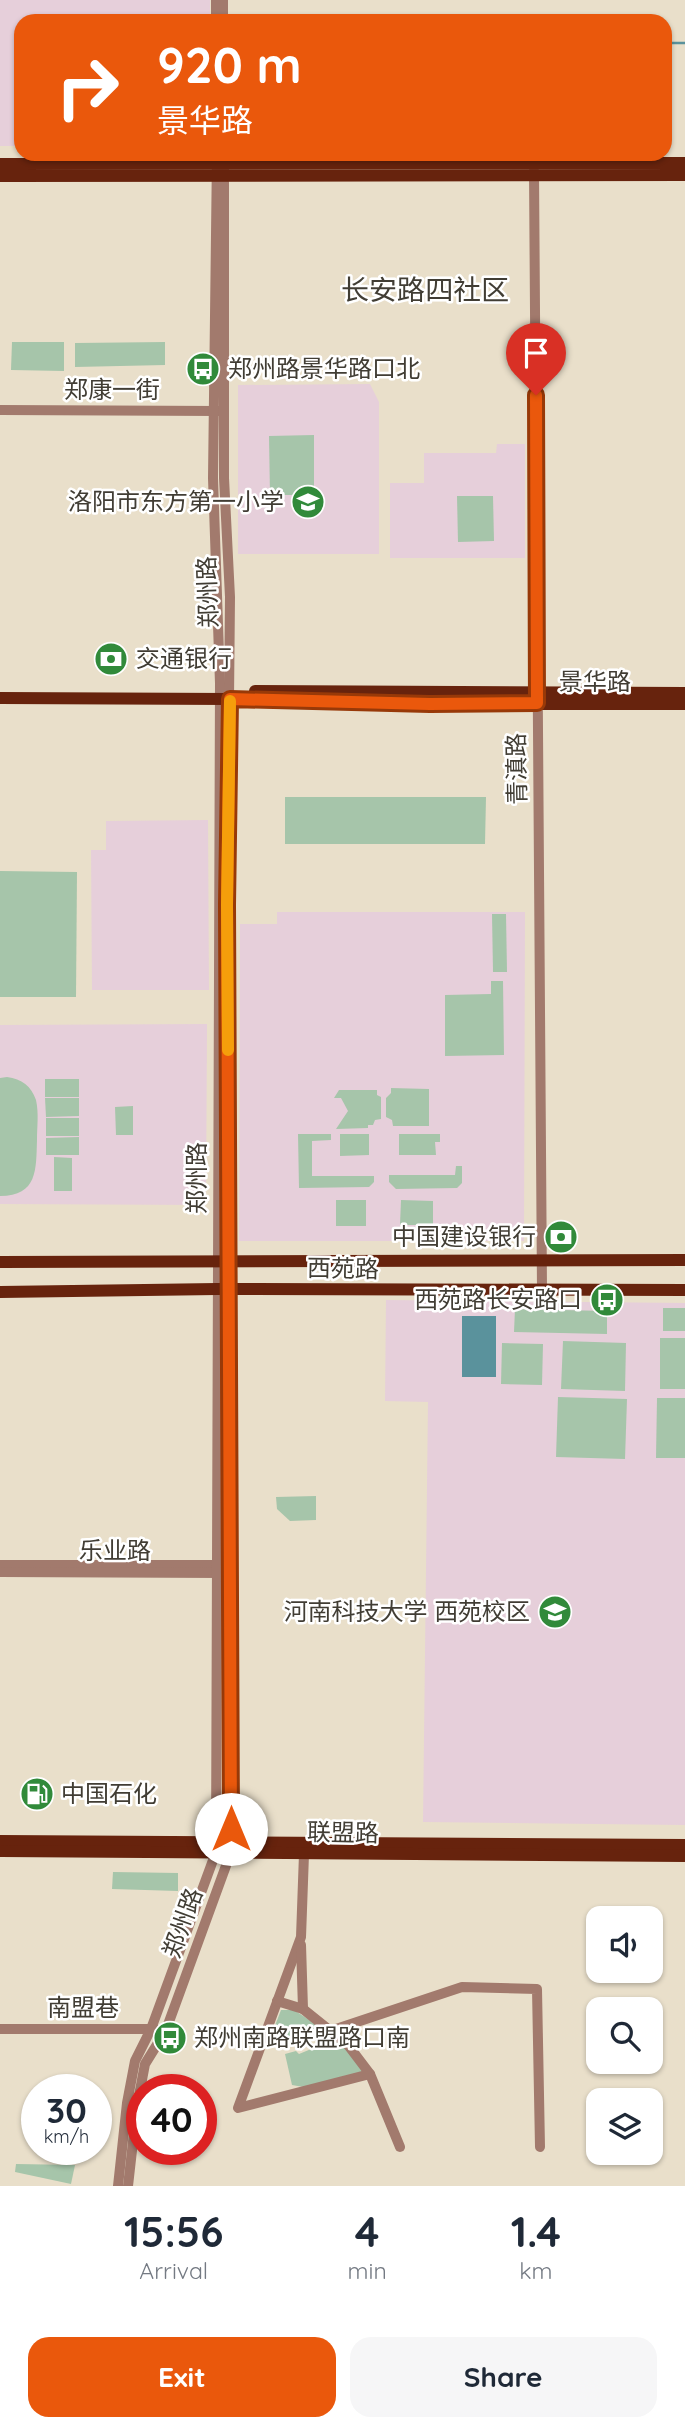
<!DOCTYPE html>
<html lang="en">
<head>
<meta charset="utf-8">
<style>
	body { margin:0; font-family:Quicksand,"Noto Sans SC",sans-serif; background:#f6f6f7; color:#1f2937; height:100vh; display:flex; flex-direction:column; font-size:26px; white-space:nowrap }
	* { box-sizing:border-box; margin:0 }
	p { font-size:23px; color:#747a83 }
	.icon { flex:none; width:38px; height:38px; fill:none; stroke:currentColor; stroke-width:2; stroke-linecap:round; stroke-linejoin:round }
	.map { position:relative; height:2186px; overflow:hidden }
	.side { display:flex; flex-direction:column; background:#fff; flex:1 }
	.side>* { flex:none }
	.hud { position:absolute; left:14px; top:14px; width:658px; height:147px; border-radius:21px; box-shadow:0 2px 5px #0004; background:#ea580c; color:#fff; overflow:hidden }
	.buttons { position:absolute; left:586px; top:1906px; display:grid; gap:14px }
	.buttons a { display:grid; place-items:center; width:77px; height:77px; border-radius:14px; background:#fff; box-shadow:0 2px 5px #0004; font-size:35px }
	.speed { position:absolute; left:21px; top:2074px; display:flex; gap:14px; font-size:35px; font-weight:700; text-align:center }
	.speed>* { display:grid; place-content:center; width:91px; height:91px; border-radius:50%; background:#fff; box-shadow:0 2px 5px #0004; line-height:1 }
	.speed small { font-size:18px; font-weight:400 }
	.speed .limit { border:10px solid #d22; background:#fff; color:#111 }
	.pin { position:absolute; display:grid; place-items:center; width:60px; height:60px; color:#fff; margin:-72px -30px; border-radius:50% 50% 50% 0; rotate:-45deg; box-shadow:0 0 7px #0007 }
	.pin .icon { rotate:45deg }
	.me { position:absolute; width:77px; margin:-38px; rotate:0deg; stroke-linejoin:round; filter:drop-shadow(0 0 5px #0008) }
	.turn { display:flex; align-items:center; gap:24px; height:147px; padding:0 28px; font-size:32px }
	.turn .icon { width:91px; height:91px; stroke-width:2.5 }
	.turn b { display:block; font-size:49px; line-height:60px }
	.eta { display:flex; justify-content:space-evenly; align-items:center; height:119px; text-align:center }
	.eta b { font-size:42px; font-weight:700; line-height:49px }
	.action { display:flex; gap:14px; margin-top:auto; padding:14px 28px }
	.action a { flex:1; height:80px; border-radius:21px; background:#ea580c; color:#fff; font-size:28px; font-weight:700; line-height:80px; text-align:center }
	.action a+a { background:#f6f6f7; color:#1f2937 }
	.map>svg:first-child { display:block }
	.education { fill:#e6cfda }
	.green { fill:#a6c5aa }
	.water { fill:#5a929c }
	.lines { fill:none; stroke-linecap:round; stroke-linejoin:round }
	.stream { stroke:#5a929c; stroke-width:2.5 }
	.minor { stroke:#a27a6d; stroke-width:10 }
	.major { stroke:#67230d; stroke-width:12 }
	.route-casing { stroke:#983908; stroke-width:18 }
	.route { stroke:#ea580c; stroke-width:12 }
	.slow { stroke:#f59e0b; stroke-width:12 }
	.labels { text-anchor:middle; stroke-width:5; stroke-linejoin:round; paint-order:stroke }
	.poi-label { font-size:24px; fill:#413d34; stroke:#fff; text-anchor:start }
	.street-label { font-size:24px; fill:#413d34; stroke:#fff }
	.quarter-label { font-size:28px; fill:#413d34; stroke:#fff }
</style>
</head>
<body>
<div class="map">
<svg width="685" height="2186" viewBox="0 0 685 2186">
	<rect width="100%" height="100%" fill="#e9dfca"/>
	<!-- education -->
	<g class="education">
		<polygon points="0,0 210,0 210,21 21,21 21,146 0,146"/>
		<polygon points="370,384 379,402 379,554 238,554 238,385"/>
		<polygon points="497,444 525,444 525,558 390,558 390,483 424,483 424,453 496,453"/>
		<polygon points="208,820 209,990 92,990 91,850 106,850 106,821"/>
		<polygon points="277,912 525,912 524,1241 239,1241 240,924 277,924"/>
		<polygon points="207,1024 206,1205 0,1204 0,1025"/>
		<polygon points="386,1300 685,1303 685,1825 423,1822 428,1402 385,1401"/>
	</g>
	<!-- green -->
	<g class="green">
		<polygon points="12,342 64,342 64,371 11,370"/>
		<polygon points="165,342 165,365 75,367 75,343"/>
		<polygon points="314,435 314,495 270,495 269,436"/>
		<polygon points="457,496 493,496 494,541 458,542"/>
		<polygon points="285,797 486,797 485,844 285,844"/>
		<polygon points="0,871 77,872 76,997 0,997"/>
		<polygon points="492,914 506,914 507,972 493,972"/>
		<polygon points="491,981 503,981 504,1055 445,1056 445,995 491,994"/>
		<path d="M 7,1077 C 22,1079 31,1086 36,1100 C 39,1113 37,1127 37,1140 C 36,1169 38,1196 0,1196 L 0,1078 Z"/>
		<rect x="45" y="1079" width="34" height="18"/>
		<polygon points="391,1088 429,1089 429,1126 393,1126 392,1120 386,1117 386,1098 391,1093"/>
		<polygon points="339,1090 377,1090 377,1095 381,1097 381,1119 375,1120 373,1125 368,1125 368,1128 336,1129 348,1111 341,1098 334,1098"/>
		<polygon points="79,1098 79,1116 46,1117 45,1098"/>
		<polygon points="133,1106 133,1135 116,1135 115,1107"/>
		<rect x="46" y="1118" width="33" height="18"/>
		<polygon points="298,1134 331,1134 331,1140 312,1141 312,1176 374,1176 374,1182 369,1187 299,1188"/>
		<polygon points="340,1134 369,1134 369,1155 340,1156"/>
		<polygon points="399,1134 440,1134 440,1142 435,1142 436,1155 399,1155"/>
		<polygon points="79,1137 79,1155 46,1155 46,1138"/>
		<polygon points="54,1157 72,1158 72,1191 54,1191"/>
		<polygon points="456,1166 462,1166 462,1183 457,1188 396,1189 389,1182 389,1175 455,1175"/>
		<rect x="336" y="1200" width="30" height="26"/>
		<polygon points="401,1200 433,1201 433,1225 400,1225"/>
		<rect x="663" y="1308" width="22" height="23"/>
		<polygon points="515,1309 607,1311 607,1334 514,1332"/>
		<rect x="660" y="1338" width="25" height="51"/>
		<polygon points="563,1341 626,1343 625,1391 561,1389"/>
		<polygon points="502,1343 543,1344 542,1385 501,1384"/>
		<polygon points="558,1397 627,1399 625,1459 556,1457"/>
		<polygon points="657,1398 685,1398 685,1458 656,1458"/>
		<polygon points="316,1496 316,1520 290,1521 277,1509 276,1497"/>
		<polygon points="113,1872 178,1873 178,1891 112,1889"/>
		<polygon points="281,2010 294,2010 323,2029 318,2036 286,2044 271,2036"/>
		<polygon points="326,2032 346,2048 364,2073 309,2088 292,2085 285,2054 296,2051 299,2054 316,2047"/>
		<polygon points="16,2164 75,2165 71,2184 15,2172"/>
	</g>
	<!-- water -->
	<rect class="water" x="462" y="1316" width="34" height="61"/>
	<g class="lines">
		<!-- stream -->
		<polyline class="stream" points="665,43 685,43"/>
		<!-- minor -->
		<g class="minor">
			<polyline points="216,0 216,21"/>
			<polyline points="223,21 223,0"/>
			<polyline points="534,171 542,1291"/>
			<polyline points="0,410 220,411"/>
			<polyline points="0,1565 223,1565"/>
			<polyline points="0,1572 223,1573"/>
			<polyline points="304,1854 301,1937 238,2108 370,2074"/>
			<polyline points="301,1945 303,2009"/>
			<polyline points="277,2001 303,2009 348,2045 370,2074 400,2147"/>
			<polyline points="0,2029 155,2029"/>
			<polyline points="330,2031 462,1987 537,1989 540,2147"/>
			<polyline points="118,2186 127,2103 135,2061 151,2029 216,1852 220,683 213,478 217,154"/>
			<polyline points="128,2186 137,2106 145,2064 166,2030 231,1852 227,905 230,597 224,478 224,154"/>
		</g>
		<!-- major -->
		<g class="major">
			<polyline points="0,164 685,163"/>
			<polyline points="0,176 685,175"/>
			<polyline points="255,691 685,693"/>
			<polyline points="0,698 230,699 430,704 685,704"/>
			<polyline points="0,1262 685,1260"/>
			<polyline points="0,1292 217,1289 685,1290"/>
			<polyline points="0,1841 685,1845"/>
			<polyline points="0,1851 685,1856"/>
		</g>
	</g>
	<g class="lines">
		<defs>
			<polyline id="route" points="231,1829 227,905 230,699 430,704 537,703 536,395"/>
		</defs>
		<!-- route casing -->
		<use href="#route" class="route-casing"/>
		<!-- route -->
		<use href="#route" class="route"/>
		<!-- slow -->
		<polyline class="slow" points="228,1050 227,905 230,701"/>
	</g>
	<!-- icons -->
	<defs>
		<symbol id="bus-disc" viewBox="-11 -11 22 22"><circle r="9.5" fill="#318a3a" stroke="#fff"/><path d="M-5-6H5V4H4V6H2V4H-2V6H-4V4H-5ZM-3.5-4V0h7V-4ZM-3.5 1.2v1.5H-2V1.2ZM2 1.2v1.5H3.5V1.2Z" fill="#fff"/></symbol>
		<symbol id="school-disc" viewBox="-11 -11 22 22"><circle r="9.5" fill="#318a3a" stroke="#fff"/><path d="M0-5L7-2L0 1L-7-2ZM-4 1L0 2.5L4 1V4Q0 6-4 4Z" fill="#fff"/></symbol>
		<symbol id="bank-disc" viewBox="-11 -11 22 22"><circle r="9.5" fill="#318a3a" stroke="#fff"/><path d="M-6-4H6V4H-6ZM0-2.3a2.3 2.3 0 1 0 0 4.6a2.3 2.3 0 1 0 0-4.6Z" fill="#fff"/></symbol>
		<symbol id="university-disc" viewBox="-11 -11 22 22"><circle r="9.5" fill="#318a3a" stroke="#fff"/><path d="M0-5L7-2L0 1L-7-2ZM-4 1L0 2.5L4 1V4Q0 6-4 4Z" fill="#fff"/></symbol>
		<symbol id="fuel-disc" viewBox="-11 -11 22 22"><circle r="9.5" fill="#318a3a" stroke="#fff"/><path d="M-5.5-6h7V0h2V4h1.3V-2.5L3-4.5l.8-.8L6-3V5H2.5V1h-1V6h-7ZM-4.2-4.7v3.2H.2V-4.7Z" fill="#fff"/></symbol>
	</defs>
	<g fill-rule="evenodd">
		<use href="#bus-disc" x="184" y="350" width="38" height="38"/>
		<use href="#school-disc" x="289" y="483" width="38" height="38"/>
		<use href="#bank-disc" x="92" y="640" width="38" height="38"/>
		<use href="#bank-disc" x="542" y="1218" width="38" height="38"/>
		<use href="#bus-disc" x="588" y="1281" width="38" height="38"/>
		<use href="#university-disc" x="536" y="1593" width="38" height="38"/>
		<use href="#fuel-disc" x="18" y="1775" width="38" height="38"/>
		<use href="#bus-disc" x="151" y="2019" width="38" height="38"/>
	</g>
	<g class="labels">
		<!-- poi labels -->
		<g class="poi-label">
			<text x="228" y="377">郑州路景华路口北</text>
			<text x="284" y="510" text-anchor="end">洛阳市东方第一小学</text>
			<text x="136" y="667">交通银行</text>
			<text x="536" y="1245" text-anchor="end">中国建设银行</text>
			<text x="582" y="1308" text-anchor="end">西苑路长安路口</text>
			<text x="530" y="1620" text-anchor="end">河南科技大学 西苑校区</text>
			<text x="61" y="1802">中国石化</text>
			<text x="194" y="2046">郑州南路联盟路口南</text>
		</g>
		<!-- street labels -->
		<g class="street-label">
			<text x="112" y="398">郑康一街</text>
			<text transform="translate(208 592) rotate(-92)" y="8">郑州路</text>
			<text x="595" y="690">景华路</text>
			<text transform="translate(517 769) rotate(-91)" y="8">青滇路</text>
			<text transform="translate(197 1178) rotate(-90)" y="8">郑州路</text>
			<text transform="translate(343 1269) rotate(1)" y="8">西苑路</text>
			<text x="115" y="1559">乐业路</text>
			<text transform="translate(343 1833) rotate(1)" y="8">联盟路</text>
			<text transform="translate(183 1923) rotate(-70)" y="8">郑州路</text>
			<text x="83" y="2016">南盟巷</text>
		</g>
		<!-- quarter labels -->
		<g class="quarter-label">
			<text x="425" y="300">长安路四社区</text>
		</g>
	</g>
</svg>
<div class="buttons">
<a><svg class="icon" aria-label="sound" viewBox="0 0 24 24"><path d="M4 9h4l5-4v14l-5-4H4zM17 9q2 3 0 6"/></svg></a>
<a><svg class="icon" aria-label="search" viewBox="0 0 24 24"><circle cx="10" cy="10" r="6"/><path d="M15 15l6 6"/></svg></a>
<a><svg class="icon" aria-label="layers" viewBox="0 0 24 24"><path d="M12 4l9 5-9 5-9-5zM3 14l9 5 9-5"/></svg></a>
</div>
<div class="speed"><div>30<small>km/h</small></div><div class="limit">40</div></div>
<div class="pin" style="left:536px;top:395px;background:#d93025"><svg class="icon" aria-label="arrive" viewBox="0 0 24 24"><path d="M6 21V4h12l-3 4 3 4H6"/></svg></div>
<svg class="me" style="left:231px;top:1829px" viewBox="-20 -20 40 40"><circle r="19" fill="#fff"/><path d="M0-13L10 11 0 6-10 11z" fill="#ea580c"/></svg>
<div class="hud">
<div class="turn"><svg class="icon" aria-label="right" viewBox="0 0 24 24"><path d="M7 20v-9h11M14 6l5 5-5 5"/></svg><div><b>920 m</b>景华路</div></div>
</div>
</div>
<section class="side">
<div class="eta">
<div><b>15:56</b><p>Arrival</p></div>
<div><b>4</b><p>min</p></div>
<div><b>1.4</b><p>km</p></div>
</div>
<div class="action"><a>Exit</a><a>Share</a></div>
</section>
</body>
</html>
